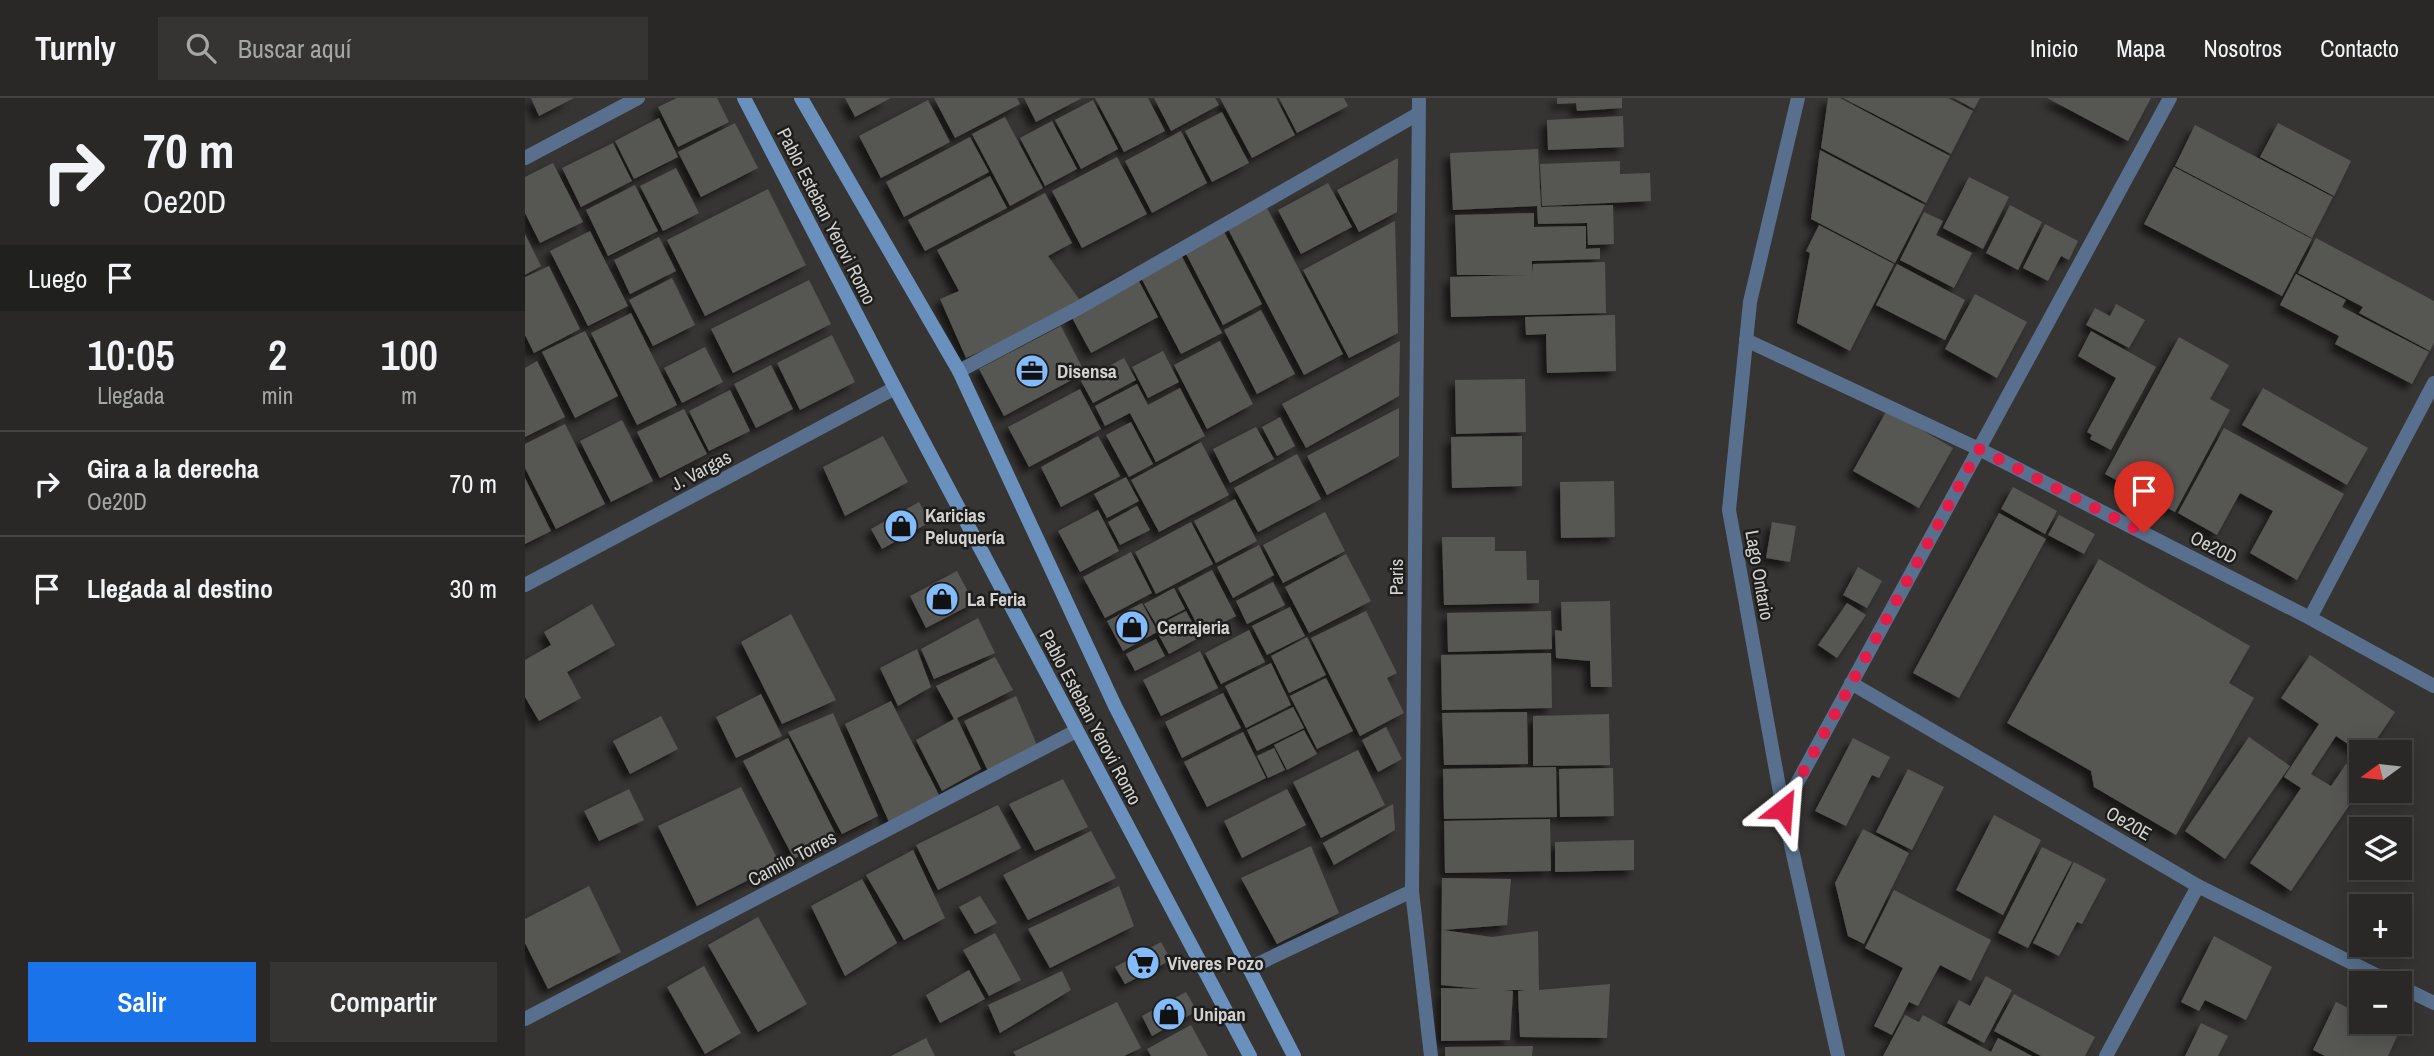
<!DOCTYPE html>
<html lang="es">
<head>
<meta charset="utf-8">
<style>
	body { margin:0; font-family:"Archivo Narrow",sans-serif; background:#353432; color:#f1f3f6; height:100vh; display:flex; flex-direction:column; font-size:26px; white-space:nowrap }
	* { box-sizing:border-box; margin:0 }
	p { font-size:23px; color:#a5a6a7 }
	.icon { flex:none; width:38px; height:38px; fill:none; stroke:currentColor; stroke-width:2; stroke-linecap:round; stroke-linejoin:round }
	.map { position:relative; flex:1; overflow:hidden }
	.panel { display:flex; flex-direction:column; background:#292826; width:525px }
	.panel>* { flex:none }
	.hud { background:#292826; color:#f1f3f6; overflow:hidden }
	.needle { width:46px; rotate:255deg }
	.controls { position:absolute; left:1824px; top:642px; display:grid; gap:14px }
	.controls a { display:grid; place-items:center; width:63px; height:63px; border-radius:0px; background:#292826; box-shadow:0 4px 18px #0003,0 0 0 2px #454443; font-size:35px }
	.pin { position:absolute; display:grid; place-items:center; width:60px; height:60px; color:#fff; margin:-72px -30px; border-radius:50% 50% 50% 0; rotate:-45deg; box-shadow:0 0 7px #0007 }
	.pin .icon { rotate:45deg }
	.me { position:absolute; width:77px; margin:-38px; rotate:28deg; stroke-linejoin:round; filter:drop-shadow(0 0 5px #0008) }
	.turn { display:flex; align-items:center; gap:24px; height:147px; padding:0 28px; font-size:32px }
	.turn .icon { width:91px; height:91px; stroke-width:2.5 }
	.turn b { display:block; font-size:49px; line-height:60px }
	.then { display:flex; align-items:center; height:66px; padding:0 28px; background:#0003; gap:14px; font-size:26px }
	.eta { display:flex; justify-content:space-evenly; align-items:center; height:119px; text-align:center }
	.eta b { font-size:42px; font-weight:600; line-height:49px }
	.action { display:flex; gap:14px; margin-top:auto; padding:14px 28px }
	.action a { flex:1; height:80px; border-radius:0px; background:#1a73e8; color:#fff; font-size:28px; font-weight:600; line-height:80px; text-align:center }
	.action a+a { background:#353432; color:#f1f3f6 }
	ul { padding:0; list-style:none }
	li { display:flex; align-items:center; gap:21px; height:105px; padding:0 28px; border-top:2px solid #454443 }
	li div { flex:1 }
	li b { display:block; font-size:26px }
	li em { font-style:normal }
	header { display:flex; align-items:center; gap:42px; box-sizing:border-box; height:98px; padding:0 35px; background:#292826; border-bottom:2px solid #454443 }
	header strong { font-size:33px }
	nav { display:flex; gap:38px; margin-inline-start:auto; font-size:24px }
	.search { width:490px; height:63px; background:#353432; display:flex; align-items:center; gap:18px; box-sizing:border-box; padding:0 24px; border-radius:0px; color:#a5a6a7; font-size:26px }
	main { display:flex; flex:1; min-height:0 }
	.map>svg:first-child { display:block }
	.building { fill:#575653; filter:url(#shadow) }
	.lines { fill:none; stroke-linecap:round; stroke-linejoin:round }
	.minor { stroke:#58708d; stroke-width:14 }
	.secondary { stroke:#6a91bd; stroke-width:14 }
	.route { stroke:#e11d48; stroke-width:12; stroke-dasharray:0 21.6 }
	.labels { text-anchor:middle; stroke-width:5; stroke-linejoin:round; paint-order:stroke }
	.street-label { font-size:19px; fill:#d3d2d0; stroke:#1d1d1c }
	.poi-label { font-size:19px; font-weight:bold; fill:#d3d2d0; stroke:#1d1d1c; text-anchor:start }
</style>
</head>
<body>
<header>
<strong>Turnly</strong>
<div class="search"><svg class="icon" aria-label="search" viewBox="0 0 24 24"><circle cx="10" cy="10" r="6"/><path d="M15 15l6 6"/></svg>Buscar aquí</div>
<nav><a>Inicio</a><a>Mapa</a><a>Nosotros</a><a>Contacto</a></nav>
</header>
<main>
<section class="panel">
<div class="hud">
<div class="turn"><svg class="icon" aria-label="right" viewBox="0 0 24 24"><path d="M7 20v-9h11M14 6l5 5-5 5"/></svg><div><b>70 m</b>Oe20D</div></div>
<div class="then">Luego<svg class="icon" aria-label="arrive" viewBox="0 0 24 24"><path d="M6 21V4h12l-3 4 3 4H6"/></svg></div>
</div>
<div class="eta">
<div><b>10:05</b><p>Llegada</p></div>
<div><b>2</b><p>min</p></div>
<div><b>100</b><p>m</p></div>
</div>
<ul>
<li><svg class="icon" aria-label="right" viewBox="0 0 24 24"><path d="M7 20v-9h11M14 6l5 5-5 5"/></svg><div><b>Gira a la derecha</b><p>Oe20D</p></div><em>70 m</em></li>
<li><svg class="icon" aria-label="arrive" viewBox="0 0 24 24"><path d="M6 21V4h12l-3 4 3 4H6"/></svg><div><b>Llegada al destino</b></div><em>30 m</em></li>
</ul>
<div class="action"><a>Salir</a><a>Compartir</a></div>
</section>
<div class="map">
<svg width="1909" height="958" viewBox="0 0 1909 958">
	<defs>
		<filter id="shadow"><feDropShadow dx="-6" dy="6" stdDeviation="3.5" flood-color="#0009"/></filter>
	</defs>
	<rect width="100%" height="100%" fill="#373533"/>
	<!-- building -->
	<g class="building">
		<polygon points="6,0 49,0 14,18"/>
		<polygon points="152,0 192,0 204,24 153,49 133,9"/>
		<polygon points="320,0 366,0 330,19"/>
		<polygon points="409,0 492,0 495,6 430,40"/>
		<polygon points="499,0 557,0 511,24"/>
		<polygon points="570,0 623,0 640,33 599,54"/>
		<polygon points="629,0 690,0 694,7 646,33"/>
		<polygon points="695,0 751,0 770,37 727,60"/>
		<polygon points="754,0 819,0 823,8 772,35"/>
		<polygon points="1032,0 1097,0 1097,10 1052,13 1051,5 1032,6"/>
		<polygon points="1303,0 1315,0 1425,58 1401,105 1296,50"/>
		<polygon points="1318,0 1423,0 1448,13 1426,56"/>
		<polygon points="1429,0 1455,0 1449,11"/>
		<polygon points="1522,0 1626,0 1603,43"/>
		<polygon points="403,2 425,44 356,80 334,38"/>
		<polygon points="568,2 593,51 556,71 530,22"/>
		<polygon points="697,14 724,65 687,84 660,33"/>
		<polygon points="1098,18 1099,49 1023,52 1022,22"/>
		<polygon points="480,19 518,90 485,108 447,36"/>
		<polygon points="134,20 153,59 109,81 90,43"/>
		<polygon points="527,23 552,71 520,88 495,40"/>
		<polygon points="210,25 233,70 176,99 153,54"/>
		<polygon points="1753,25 1826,63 1809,98 1735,59"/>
		<polygon points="1670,27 1808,99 1787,140 1650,68"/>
		<polygon points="656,33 682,85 627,115 600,63"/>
		<polygon points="445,39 464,74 379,119 361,84"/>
		<polygon points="88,45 107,83 56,109 37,70"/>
		<polygon points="1013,51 1016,109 1088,107 1089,146 1063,147 1062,125 1013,126 1012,108 928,112 925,55"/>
		<polygon points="1295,52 1400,107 1370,165 1286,121"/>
		<polygon points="592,59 622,116 557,150 527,93"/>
		<polygon points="873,60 872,114 834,134 812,92"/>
		<polygon points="1095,63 1095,76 1125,75 1126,103 1017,108 1015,66"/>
		<polygon points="28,65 58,124 15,145 0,115 0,79"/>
		<polygon points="1649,69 1787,141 1757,198 1619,126"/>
		<polygon points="151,70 174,115 138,133 115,88"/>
		<polygon points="465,78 482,110 400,153 383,122"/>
		<polygon points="1444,79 1484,99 1458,151 1418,130"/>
		<polygon points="803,85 827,129 776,156 753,112"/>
		<polygon points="110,87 133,133 83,158 61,112"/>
		<polygon points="243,91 281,167 180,218 142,142"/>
		<polygon points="520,95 547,145 523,158 554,201 608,172 633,219 566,255 544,214 441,260 415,201 434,193 412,152"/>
		<polygon points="1485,107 1517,124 1493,172 1461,155"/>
		<polygon points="741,108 818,256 779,277 702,129"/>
		<polygon points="1399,114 1418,123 1411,137 1447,155 1429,190 1375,162"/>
		<polygon points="1009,115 1009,129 1061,128 1061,151 1075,150 1075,161 1007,163 1007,176 1008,166 1080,164 1081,215 926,219 925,179 1002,177 932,177 930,117"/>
		<polygon points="870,123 873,235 824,260 778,172"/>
		<polygon points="1520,126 1553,143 1544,162 1536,158 1523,183 1498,170"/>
		<polygon points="1294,127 1369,166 1325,253 1272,225 1285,155 1281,153"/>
		<polygon points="696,128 737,206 698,227 657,148"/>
		<polygon points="65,133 103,208 63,228 25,153"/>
		<polygon points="0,136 16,168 0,177"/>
		<polygon points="134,139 151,173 105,196 89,162"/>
		<polygon points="1791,140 1909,203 1909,245 1905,253 1834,215 1838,209 1773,175"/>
		<polygon points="653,151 697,235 656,256 612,172"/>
		<polygon points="1372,166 1440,202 1420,242 1351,207"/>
		<polygon points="24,168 55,231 9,255 0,237 0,179"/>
		<polygon points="1771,176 1821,202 1817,209 1904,254 1887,286 1810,246 1814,238 1755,207"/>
		<polygon points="147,180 170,227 128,248 104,202"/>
		<polygon points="284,182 306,226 208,275 186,231"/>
		<polygon points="1450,196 1502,224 1472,280 1420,251"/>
		<polygon points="1591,206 1620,222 1604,250 1561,227 1570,210 1585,218"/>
		<polygon points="736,212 770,276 732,296 699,232"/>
		<polygon points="106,215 152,307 112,327 66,235"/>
		<polygon points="1090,217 1091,273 1022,275 1021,236 1001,237 1000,219"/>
		<polygon points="536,228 560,275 479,318 454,271"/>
		<polygon points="60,233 93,298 50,320 17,254"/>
		<polygon points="1566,233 1631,269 1586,352 1565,341 1567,337 1562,334 1591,280 1553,258"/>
		<polygon points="307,237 330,284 275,312 252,265"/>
		<polygon points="1654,239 1704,267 1685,301 1705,312 1650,414 1580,376"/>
		<polygon points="695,243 728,306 682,331 649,267"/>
		<polygon points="875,243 874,298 781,350 757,306"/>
		<polygon points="180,249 198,284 157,305 139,270"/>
		<polygon points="638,253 654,284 623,300 607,269"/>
		<polygon points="599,260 611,282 568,305 556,283"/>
		<polygon points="12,263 40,319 0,339 0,270"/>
		<polygon points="246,267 268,311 231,330 209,286"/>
		<polygon points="1000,281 1001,334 931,336 930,282"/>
		<polygon points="612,286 623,307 655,290 680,338 631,364 605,315 580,328 570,308"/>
		<polygon points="1738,290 1843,350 1822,387 1717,327"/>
		<polygon points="555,291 576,331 504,369 483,329"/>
		<polygon points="205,292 225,333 184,353 164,313"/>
		<polygon points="874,310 874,358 802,397 782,358"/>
		<polygon points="159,311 182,356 135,380 112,334"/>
		<polygon points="1362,312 1428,350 1394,410 1328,373"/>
		<polygon points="755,319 770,348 752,358 737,329"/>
		<polygon points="97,322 128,383 86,404 55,343"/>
		<polygon points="606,324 628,366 604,379 581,337"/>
		<polygon points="40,326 80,406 31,431 0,370 0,346"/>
		<polygon points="731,329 749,361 705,385 688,351"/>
		<polygon points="1699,330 1819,396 1772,482 1725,455 1748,413 1715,395 1692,437 1653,415"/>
		<polygon points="358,338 383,384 320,418 298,369"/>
		<polygon points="573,338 595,378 536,409 516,369"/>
		<polygon points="997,338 997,388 927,390 926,339"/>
		<polygon points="676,344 704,397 634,434 606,382"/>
		<polygon points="772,356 796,401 733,434 709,390"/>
		<polygon points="601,379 614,403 582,420 569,396"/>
		<polygon points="0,380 26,433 0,446"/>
		<polygon points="1089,383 1090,439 1036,440 1035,384"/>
		<polygon points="1488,389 1532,413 1520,436 1476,411"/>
		<polygon points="710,401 732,443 691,465 669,423"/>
		<polygon points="394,404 405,424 357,451 346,431"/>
		<polygon points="612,408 625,432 595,447 583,424"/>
		<polygon points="573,412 594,453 555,474 533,433"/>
		<polygon points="800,414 820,453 758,485 738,447"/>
		<polygon points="1474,415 1521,441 1434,600 1388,575"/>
		<polygon points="1534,417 1570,436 1559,456 1523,437"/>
		<polygon points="666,424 688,466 631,496 610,454"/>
		<polygon points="1247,424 1271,428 1265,464 1241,460"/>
		<polygon points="917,439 970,439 970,453 1001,453 1002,482 1014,482 1014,505 919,507"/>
		<polygon points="734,447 749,477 708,500 692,469"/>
		<polygon points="606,454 627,495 580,520 558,479"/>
		<polygon points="821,456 846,503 784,535 760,489"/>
		<polygon points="1574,461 1725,548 1704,585 1729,600 1651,737 1569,689 1566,673 1482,625"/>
		<polygon points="1333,469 1357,483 1342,510 1318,497"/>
		<polygon points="687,472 711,518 677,536 653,490"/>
		<polygon points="432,473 449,505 401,530 385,498"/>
		<polygon points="748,484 760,507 722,526 711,503"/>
		<polygon points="649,490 660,511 631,526 619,506"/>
		<polygon points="1085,503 1087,589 1066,589 1065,563 1031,560 1030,532 1037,533 1036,504"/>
		<polygon points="617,505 630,529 661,513 675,539 644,556 632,534 598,553 582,523"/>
		<polygon points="1322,505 1341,517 1312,560 1293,547"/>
		<polygon points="67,506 90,547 42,574 56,600 14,623 0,599 0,562 26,547 19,534"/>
		<polygon points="765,509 780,538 742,557 727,528"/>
		<polygon points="841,513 872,575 862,580 879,615 835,638 786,540"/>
		<polygon points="1026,513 1027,551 923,554 922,515"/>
		<polygon points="266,516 311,602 257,626 216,544"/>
		<polygon points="453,520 470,555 409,581 396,551"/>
		<polygon points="724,532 740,564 696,586 680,555"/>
		<polygon points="782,539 801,577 764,595 746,558"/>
		<polygon points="631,541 640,558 610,573 601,556"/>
		<polygon points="392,551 406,589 373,608 355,570"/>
		<polygon points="675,553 693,590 636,618 618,582"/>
		<polygon points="1026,555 1027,610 917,612 916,557"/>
		<polygon points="1785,557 1870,614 1843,654 1835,654 1811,638 1786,676 1806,688 1821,666 1836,676 1836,690 1766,793 1725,765 1776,690 1759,679 1794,626 1756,600"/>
		<polygon points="470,559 488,592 432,620 456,671 417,693 391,642 429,621 411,588"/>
		<polygon points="746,565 766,607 721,630 700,588"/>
		<polygon points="801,580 828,633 792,651 765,598"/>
		<polygon points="698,595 716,630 657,660 640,624"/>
		<polygon points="236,596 257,638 211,660 191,619"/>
		<polygon points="491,598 512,647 463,673 439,623"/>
		<polygon points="366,603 414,697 364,724 320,626"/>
		<polygon points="768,609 779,630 732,653 722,632"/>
		<polygon points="1002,614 1003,666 919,667 917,615"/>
		<polygon points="308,615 353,718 317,736 263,634"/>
		<polygon points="1084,616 1085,667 1008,668 1008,618"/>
		<polygon points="136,618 153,651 105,676 88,643"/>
		<polygon points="861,629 877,661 853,674 837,642"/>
		<polygon points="779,632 792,656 762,672 749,647"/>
		<polygon points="718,634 741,680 682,709 659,664"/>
		<polygon points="1724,639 1765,668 1700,761 1660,733"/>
		<polygon points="263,640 311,737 269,761 218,663"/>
		<polygon points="1328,640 1365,659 1354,680 1347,677 1321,728 1290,713"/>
		<polygon points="749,650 760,672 743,680 732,658"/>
		<polygon points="833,652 860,707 796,740 768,684"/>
		<polygon points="1031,669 1032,719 919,721 918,671"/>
		<polygon points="1088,670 1089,718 1035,719 1034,671"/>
		<polygon points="1383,671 1419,689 1387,752 1351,734"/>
		<polygon points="538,681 563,729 510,753 484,706"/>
		<polygon points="216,689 255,766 172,808 133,728"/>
		<polygon points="104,691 119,722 74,743 59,713"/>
		<polygon points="762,691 781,727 717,760 699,723"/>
		<polygon points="868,706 870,732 809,767 798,745"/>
		<polygon points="473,707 496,750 413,792 391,747"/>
		<polygon points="1469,717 1516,742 1478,817 1431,792"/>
		<polygon points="1025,721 1026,773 920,775 919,723"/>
		<polygon points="1338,731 1384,755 1339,846 1323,838 1310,785"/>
		<polygon points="566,733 591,780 503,822 478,777"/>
		<polygon points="1109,742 1109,772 1030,774 1030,744"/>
		<polygon points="786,748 814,815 752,846 716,780"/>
		<polygon points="1517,749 1547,764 1503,850 1473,835"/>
		<polygon points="388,752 420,820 379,842 341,777"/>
		<polygon points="1549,764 1581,781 1557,826 1552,824 1534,858 1508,845"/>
		<polygon points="917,780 986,781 982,827 918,832 967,839 1013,833 1014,892 1085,886 1082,940 995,939 993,893 1001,892 978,892 988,893 985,942 916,943 916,890 957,891 916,887"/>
		<polygon points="337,781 372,845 320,878 286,808"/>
		<polygon points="64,788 96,854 23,891 0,845 0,821"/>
		<polygon points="594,788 609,828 525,870 503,831"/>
		<polygon points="1369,792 1466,842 1446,883 1415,867 1393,908 1384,904 1367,937 1349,928 1378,870 1340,850"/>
		<polygon points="455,798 472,825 450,836 434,809"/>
		<polygon points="233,819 282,906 233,934 183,847"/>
		<polygon points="470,835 496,882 464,898 438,852"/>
		<polygon points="1689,838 1747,869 1721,922 1680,902 1674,913 1656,904"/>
		<polygon points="636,844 646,862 600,886 590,869"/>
		<polygon points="179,868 216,935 180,956 142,889"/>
		<polygon points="444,872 460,901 415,925 401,897"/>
		<polygon points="537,873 546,892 475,935 463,907"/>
		<polygon points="1461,878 1487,892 1459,945 1422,925 1434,902 1445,908"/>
		<polygon points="661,894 672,913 627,938 617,918"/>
		<polygon points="1489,896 1570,939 1560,958 1516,958 1469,933"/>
		<polygon points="592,904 616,950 599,958 491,958 488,954"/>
		<polygon points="1811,904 1836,916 1836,924 1852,924 1874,934 1863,958 1800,958 1788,952"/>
		<polygon points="1380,917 1394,924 1398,917 1466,954 1473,940 1507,958 1358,958"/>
		<polygon points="1676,925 1703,938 1693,958 1660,958"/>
		<polygon points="666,927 683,958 626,958 622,951"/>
		<polygon points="401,940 410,958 366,958"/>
		<polygon points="1008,948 1007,958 920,958 920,949"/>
	</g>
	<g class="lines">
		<!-- minor -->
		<g class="minor">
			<polyline points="894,0 887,793 906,958"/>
			<polyline points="1273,0 1225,204 1204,412 1258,711 1313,958"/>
			<polyline points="0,60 113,0"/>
			<polyline points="1221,242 1454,351 1785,520 1909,588"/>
			<polyline points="434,273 559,207 893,16"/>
			<polyline points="0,487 370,290"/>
			<polyline points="1785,520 1909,285"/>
			<polyline points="1326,585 1673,788 1869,886"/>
			<polyline points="1258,711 1645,0"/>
			<polyline points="724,870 887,793"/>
			<polyline points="1874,888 1909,905"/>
			<polyline points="0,921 551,633"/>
			<polyline points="1581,958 1673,788"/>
		</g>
		<!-- secondary -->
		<g class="secondary">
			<polyline points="219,0 370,290 725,958"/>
			<polyline points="276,0 434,273 590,608 769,958"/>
		</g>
	</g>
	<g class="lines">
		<!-- route -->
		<polyline class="route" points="1258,711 1454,351 1619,435"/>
	</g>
	<!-- icons -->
	<defs>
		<symbol id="office-disc" viewBox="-11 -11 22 22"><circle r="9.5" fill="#84bcfb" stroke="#1d1d1c"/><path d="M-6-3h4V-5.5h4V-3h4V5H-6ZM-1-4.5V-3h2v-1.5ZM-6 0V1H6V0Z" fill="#111"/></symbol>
		<symbol id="shop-disc" viewBox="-11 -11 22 22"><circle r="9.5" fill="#84bcfb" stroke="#1d1d1c"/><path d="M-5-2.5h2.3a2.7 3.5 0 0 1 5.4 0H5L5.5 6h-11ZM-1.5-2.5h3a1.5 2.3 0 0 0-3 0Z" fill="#111"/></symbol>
		<symbol id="supermarket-disc" viewBox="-11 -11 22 22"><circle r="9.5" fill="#84bcfb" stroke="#1d1d1c"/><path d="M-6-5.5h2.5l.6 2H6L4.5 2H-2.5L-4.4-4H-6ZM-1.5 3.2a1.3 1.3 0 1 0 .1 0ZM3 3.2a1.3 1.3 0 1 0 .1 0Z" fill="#111"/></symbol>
	</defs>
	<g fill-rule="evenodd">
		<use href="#office-disc" x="488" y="254" width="38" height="38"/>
		<use href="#shop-disc" x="357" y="409" width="38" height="38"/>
		<use href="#shop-disc" x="398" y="482" width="38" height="38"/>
		<use href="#shop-disc" x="588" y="510" width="38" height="38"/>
		<use href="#supermarket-disc" x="599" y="846" width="38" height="38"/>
		<use href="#shop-disc" x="625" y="897" width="38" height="38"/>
	</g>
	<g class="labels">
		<!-- street labels -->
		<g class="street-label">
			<text transform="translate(302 118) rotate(63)" y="7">Pablo Esteban Yerovi Romo</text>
			<text transform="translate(176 372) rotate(-28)" y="7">J. Vargas</text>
			<text transform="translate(1689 449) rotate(27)" y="7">Oe20D</text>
			<text transform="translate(1235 477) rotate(80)" y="7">Lago Ontario</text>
			<text transform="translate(871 479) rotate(-90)" y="7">Paris</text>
			<text transform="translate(566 619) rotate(62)" y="7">Pablo Esteban Yerovi Romo</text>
			<text transform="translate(1604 725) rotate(30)" y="7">Oe20E</text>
			<text transform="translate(267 760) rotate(-28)" y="7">Camilo Torres</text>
		</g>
		<!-- poi labels -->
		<g class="poi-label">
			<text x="532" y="280">Disensa</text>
			<text x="400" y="424">Karicias<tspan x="400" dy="22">Peluquería</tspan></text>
			<text x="442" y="508">La Feria</text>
			<text x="632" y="536">Cerrajeria</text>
			<text x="642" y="872">Viveres Pozo</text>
			<text x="668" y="923">Unipan</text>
		</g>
	</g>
</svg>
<div class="controls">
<a><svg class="needle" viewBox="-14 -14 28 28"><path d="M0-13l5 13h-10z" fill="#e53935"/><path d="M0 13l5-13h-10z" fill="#a5a6a7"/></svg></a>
<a><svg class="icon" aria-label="layers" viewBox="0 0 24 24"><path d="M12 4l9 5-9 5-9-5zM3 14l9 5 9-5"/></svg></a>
<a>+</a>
<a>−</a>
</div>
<div class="pin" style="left:1619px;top:435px;background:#d93025"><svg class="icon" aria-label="arrive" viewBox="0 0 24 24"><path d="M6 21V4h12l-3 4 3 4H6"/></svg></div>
<svg class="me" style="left:1258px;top:711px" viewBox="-20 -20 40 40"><path d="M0-17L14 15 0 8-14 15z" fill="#e11d48" stroke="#fff" stroke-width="4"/></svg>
</div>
</main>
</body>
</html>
